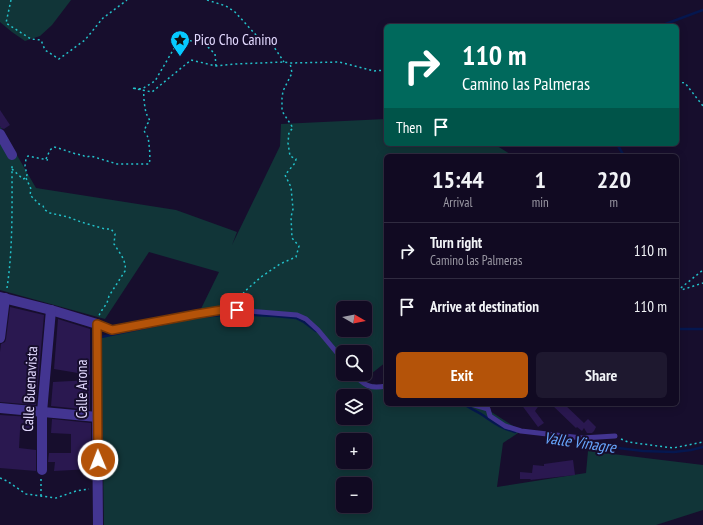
<!DOCTYPE html>
<html lang="en">
<head>
<meta charset="utf-8">
<style>
	body { margin:0; font-family:"PT Sans Narrow",sans-serif; background:#1e182f; color:#f1f3f6; height:100vh; display:flex; flex-direction:column; font-size:15px; white-space:nowrap }
	* { box-sizing:border-box; margin:0 }
	p { font-size:13px; color:#9c9aa5 }
	.icon { flex:none; width:22px; height:22px; fill:none; stroke:currentColor; stroke-width:2; stroke-linecap:round; stroke-linejoin:round }
	.map { position:relative; flex:1; overflow:hidden }
	.drawer { position:absolute; left:384px; top:154px; width:295px; height:252px; display:flex; flex-direction:column; background:#110a22; border-radius:6px; box-shadow:0 2px 10px #0003,0 0 0 1px #302b40 }
	.drawer>* { flex:none }
	.top-card { position:absolute; left:384px; top:24px; width:295px; height:122px; border-radius:6px; box-shadow:0 2px 10px #0003,0 0 0 1px #302b40; background:#00695c; color:#fff; overflow:hidden }
	.needle { width:26px; rotate:99deg }
	.controls { position:absolute; left:336px; top:301px; display:grid; gap:8px }
	.controls a { display:grid; place-items:center; width:36px; height:36px; border-radius:6px; background:#110a22; box-shadow:0 2px 10px #0003,0 0 0 1px #302b40; font-size:20px }
	.pin { position:absolute; display:grid; place-items:center; width:34px; height:34px; color:#fff; margin:-17px; border-radius:8px; box-shadow:0 2px 6px #0006 }
	.me { position:absolute; width:44px; margin:-22px; rotate:359deg; stroke-linejoin:round; filter:drop-shadow(0 0 3px #0008) }
	.turn { display:flex; align-items:center; gap:14px; height:84px; padding:0 12px; font-size:18px }
	.turn .icon { width:52px; height:52px; stroke-width:2.5 }
	.turn b { display:block; font-size:28px; line-height:34px }
	.then { display:flex; align-items:center; height:38px; padding:0 12px; background:#0003; gap:8px; font-size:15px }
	.eta { display:flex; justify-content:space-evenly; align-items:center; height:68px; text-align:center }
	.eta b { font-size:24px; font-weight:800; line-height:28px }
	.primary-button { display:flex; gap:8px; margin-top:auto; padding:8px 12px }
	.primary-button a { flex:1; height:46px; border-radius:6px; background:#b45309; color:#fff; font-size:16px; font-weight:800; line-height:46px; text-align:center }
	.primary-button a+a { background:#1e182f; color:#f1f3f6 }
	ul { padding:0; list-style:none }
	li { display:flex; align-items:center; gap:12px; height:56px; padding:0 12px; border-top:1px solid #302b40 }
	li div { flex:1 }
	li b { display:block; font-size:15px }
	li em { font-style:normal }
	.map>svg:first-child { display:block }
	.green { fill:#113538; fill-rule:evenodd }
	.lines { fill:none; stroke-linecap:round; stroke-linejoin:round }
	.stream { stroke:#05174f; stroke-width:2.5 }
	.building { fill:#2a1850 }
	.path { stroke:#23c1ca; stroke-width:1.5; stroke-dasharray:2 3; stroke-linecap:butt }
	.lane { stroke:#433591; stroke-width:5 }
	.street { stroke:#433591; stroke-width:10 }
	.route-casing { stroke:#753606; stroke-width:10 }
	.route { stroke:#b45309; stroke-width:7 }
	.labels { text-anchor:middle; stroke-width:4; stroke-linejoin:round; paint-order:stroke }
	.poi-label { font-size:15px; fill:#e3daff; stroke:#170e2d; text-anchor:start }
	.street-label { font-size:15px; fill:#e3daff; stroke:#170e2d }
	.water-label { font-size:16px; font-style:italic; fill:#68a8ff; stroke:#170e2d }
</style>
</head>
<body>
<div class="map">
<svg width="703" height="525" viewBox="0 0 703 525">
	<rect width="100%" height="100%" fill="#170e2d"/>
	<!-- green -->
	<g class="green">
		<polygon points="0,0 71,0 52,25 40,36 25,41 12,32 0,22"/>
		<path d="M 386,119 L 386,144 L 494,144 L 513,156 L 386,156 L 386,362 L 361,382 L 386,387 L 386,404 L 479,404 L 521,431 L 503,443 L 497,487 L 586,473 L 588,451 L 703,465 L 703,510 L 656,525 L 104,525 L 101,337 L 197,317 L 219,272 L 149,252 L 105,319 L 0,290 L 0,126 L 36,188 L 176,210 L 237,232 L 232,245 L 280,146 L 281,124 ZM 343,308 L 365,308 L 365,330 L 343,330 ZM 343,352 L 365,352 L 365,374 L 343,374 ZM 343,396 L 365,396 L 365,418 L 343,418 ZM 343,440 L 365,440 L 365,462 L 343,462 ZM 343,484 L 365,484 L 365,506 L 343,506 Z"/>
	</g>
	<g class="lines">
		<!-- stream -->
		<g class="stream">
			<polyline points="660,26 703,10"/>
			<polyline points="617,144 624,156"/>
			<polyline points="677,329 703,329"/>
			<polyline points="101,337 197,317 236,314 275,316 296,318 304,322 316,331"/>
			<path d="M 464,404 C 469,408 475,410 481,414 C 493,422 500,428 515,432"/>
			<polyline points="579,440 602,446 643,451 674,452 691,450 703,447"/>
		</g>
	</g>
	<!-- building -->
	<g class="building">
		<polygon points="0,110 10,125 4,129 1,128 0,126"/>
		<polygon points="10,307 44,315 36,405 0,402 0,352 1,344 5,342 6,339"/>
		<polygon points="58,319 90,329 90,375 54,369"/>
		<polygon points="90,380 90,410 51,406 53,382"/>
		<polygon points="521,404 540,404 535,411 544,423 538,427"/>
		<polygon points="551,404 564,404 584,423 588,419 596,427 594,431 592,433 587,433 584,428 582,431 577,427 576,428"/>
		<polygon points="0,415 31,417 30,430 20,430 19,448 36,450 36,471 0,468"/>
		<polygon points="52,419 91,423 91,469 54,471 55,462 48,462 49,453 71,453 71,434 51,433"/>
		<polygon points="573,460 575,475 530,480 531,479 520,479 520,472 532,473 533,465 544,466 544,464"/>
	</g>
	<g class="lines">
		<!-- path -->
		<g class="path">
			<polyline points="11,0 6,23 23,34 31,39 41,40 45,50 59,59 85,40 103,18 127,0"/>
			<polyline points="207,0 226,6 235,12 256,35 269,43 274,47 284,62"/>
			<polyline points="216,66 215,54 204,43 186,40 176,45 155,81 142,89 132,88 152,92 191,60 216,66 236,64 284,62 290,63 339,62 374,71 386,70"/>
			<polyline points="677,82 685,83 703,106"/>
			<path d="M 46,159 L 50,150 L 54,147 L 58,148 L 76,154 L 82,155 L 86,157 L 91,156 L 117,164 L 149,164 C 151,159 149,143 148,137 C 147,136 145,132 144,131 L 147,124 L 150,121 C 149,119 148,117 147,115 C 145,112 143,95 144,90"/>
			<polyline points="12,169 23,179 26,178 27,175 25,166 26,159 28,156 48,160"/>
			<path d="M 26,178 L 31,189 L 30,195 L 39,204 L 43,206 L 45,210 L 50,213 L 68,217 L 81,222 L 105,229 L 111,229 L 115,234 L 114,244 C 119,252 127,261 125,271 L 109,296 L 107,303 L 100,313 L 99,316"/>
			<path d="M 7,288 C 13,248 12,206 12,165"/>
			<polyline points="677,291 703,270"/>
			<polyline points="678,291 703,283"/>
			<polyline points="239,303 244,292 261,277 280,264 296,257 299,246 292,238 291,217 293,209 291,187 285,175 295,163 296,159 290,156 288,143 289,132 293,128 282,111 282,98 283,91 292,73 290,63"/>
			<polyline points="621,439 628,442 673,448 703,442"/>
			<polyline points="0,478 7,481 26,494 56,498 76,491 89,489"/>
			<polyline points="41,496 41,478"/>
		</g>
		<!-- lane -->
		<g class="lane">
			<polyline points="97,324 112,330 197,314 222,310 237,310 297,315 306,319 318,330 343,360"/>
			<path d="M 354,374 C 364,386 371,389 386,386"/>
			<polyline points="471,404 488,409 490,416 505,426 521,431 582,438 615,436"/>
		</g>
		<!-- street -->
		<g class="street">
			<polyline points="0,134 12,155"/>
			<polyline points="0,297 51,310 97,324 97,417 98,525"/>
			<polyline points="0,338 5,298"/>
			<polyline points="0,408 97,417"/>
			<polyline points="42,470 42,412 51,310"/>
		</g>
	</g>
	<g class="lines">
		<defs>
			<polyline id="route" points="98,460 97,324 112,330 197,314 222,310 237,310"/>
		</defs>
		<!-- route casing -->
		<use href="#route" class="route-casing"/>
		<!-- route -->
		<use href="#route" class="route"/>
	</g>
	<!-- icons -->
	<defs>
		<symbol id="sight-pin" viewBox="-11 -11 22 30"><path d="M0 17L-7.5 6A9.5 9.5 0 1 1 7.5 6Z" fill="#06c9ff" stroke="#170e2d"/><path d="M0-6L1.8-2.2L6-1.7L2.9 1.2L3.7 5.4L0 3.3L-3.7 5.4L-2.9 1.2L-6-1.7L-1.8-2.2Z" fill="#111"/></symbol>
	</defs>
	<g fill-rule="evenodd">
		<use href="#sight-pin" x="169" y="29" width="22" height="30"/>
	</g>
	<g class="labels">
		<!-- poi labels -->
		<g class="poi-label">
			<text x="194" y="45">Pico Cho Canino</text>
		</g>
		<!-- street labels -->
		<g class="street-label">
			<text transform="translate(30 389) rotate(-87)" y="5">Calle Buenavista</text>
			<text transform="translate(82 389) rotate(-90)" y="5">Calle Arona</text>
		</g>
		<!-- water labels -->
		<g class="water-label">
			<text transform="translate(580 442) rotate(8)" y="6">Valle Vinagre</text>
		</g>
	</g>
</svg>
<div class="controls">
<a><svg class="needle" viewBox="-14 -14 28 28"><path d="M0-13l5 13h-10z" fill="#e53935"/><path d="M0 13l5-13h-10z" fill="#9c9aa5"/></svg></a>
<a><svg class="icon" aria-label="search" viewBox="0 0 24 24"><circle cx="10" cy="10" r="6"/><path d="M15 15l6 6"/></svg></a>
<a><svg class="icon" aria-label="layers" viewBox="0 0 24 24"><path d="M12 4l9 5-9 5-9-5zM3 14l9 5 9-5"/></svg></a>
<a>+</a>
<a>−</a>
</div>
<div class="pin" style="left:237px;top:310px;background:#d93025"><svg class="icon" aria-label="arrive" viewBox="0 0 24 24"><path d="M6 21V4h12l-3 4 3 4H6"/></svg></div>
<svg class="me" style="left:98px;top:460px" viewBox="-20 -20 40 40"><circle r="17" fill="#b45309" stroke="#fff" stroke-width="3"/><path d="M0-11L8 9 0 5-8 9z" fill="#fff"/></svg>
<div class="top-card">
<div class="turn"><svg class="icon" aria-label="right" viewBox="0 0 24 24"><path d="M7 20v-9h11M14 6l5 5-5 5"/></svg><div><b>110 m</b>Camino las Palmeras</div></div>
<div class="then">Then<svg class="icon" aria-label="arrive" viewBox="0 0 24 24"><path d="M6 21V4h12l-3 4 3 4H6"/></svg></div>
</div>
<section class="drawer">
<div class="eta">
<div><b>15:44</b><p>Arrival</p></div>
<div><b>1</b><p>min</p></div>
<div><b>220</b><p>m</p></div>
</div>
<ul>
<li><svg class="icon" aria-label="right" viewBox="0 0 24 24"><path d="M7 20v-9h11M14 6l5 5-5 5"/></svg><div><b>Turn right</b><p>Camino las Palmeras</p></div><em>110 m</em></li>
<li><svg class="icon" aria-label="arrive" viewBox="0 0 24 24"><path d="M6 21V4h12l-3 4 3 4H6"/></svg><div><b>Arrive at destination</b></div><em>110 m</em></li>
</ul>
<div class="primary-button"><a>Exit</a><a>Share</a></div>
</section>
</div>
</body>
</html>
